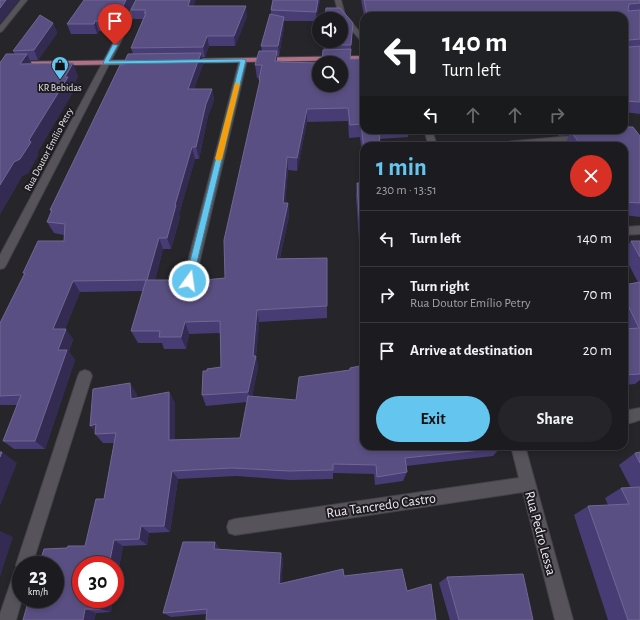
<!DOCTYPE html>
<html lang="en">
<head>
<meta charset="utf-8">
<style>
	body { margin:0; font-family:"Alegreya Sans",sans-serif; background:#252529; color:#f1f3f6; height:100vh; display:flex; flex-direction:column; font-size:15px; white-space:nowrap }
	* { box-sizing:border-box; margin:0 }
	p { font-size:13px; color:#a0a1a5 }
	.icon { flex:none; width:22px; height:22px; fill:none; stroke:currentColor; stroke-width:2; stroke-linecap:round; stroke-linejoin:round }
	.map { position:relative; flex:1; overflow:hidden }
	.side { position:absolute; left:360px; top:142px; width:268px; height:308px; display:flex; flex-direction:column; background:#1c1c20; border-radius:12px; box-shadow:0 2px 6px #0003,0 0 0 1px #3a3a3e }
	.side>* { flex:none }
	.banner { position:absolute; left:360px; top:12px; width:268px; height:122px; border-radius:12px; box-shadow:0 2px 6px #0003,0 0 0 1px #3a3a3e; background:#202124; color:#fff; overflow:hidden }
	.controls { position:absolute; left:312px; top:12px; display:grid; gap:8px }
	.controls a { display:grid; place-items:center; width:36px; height:36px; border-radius:50%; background:#1c1c20; box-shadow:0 2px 6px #0003,0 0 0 1px #3a3a3e; font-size:20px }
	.speed { position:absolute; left:12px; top:556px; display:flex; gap:8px; font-size:20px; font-weight:700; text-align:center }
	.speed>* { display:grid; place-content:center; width:52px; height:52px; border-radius:50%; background:#1c1c20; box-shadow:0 2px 6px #0003,0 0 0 1px #3a3a3e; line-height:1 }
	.speed small { font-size:10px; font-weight:400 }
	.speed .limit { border:6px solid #d22; background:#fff; color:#111 }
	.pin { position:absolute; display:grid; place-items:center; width:34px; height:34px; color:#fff; margin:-41px -17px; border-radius:50% 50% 50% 0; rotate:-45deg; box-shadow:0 0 4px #0007 }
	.pin .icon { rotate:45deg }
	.me { position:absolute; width:44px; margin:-22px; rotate:14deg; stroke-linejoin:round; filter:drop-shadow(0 0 3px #0008) }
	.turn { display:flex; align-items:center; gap:14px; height:84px; padding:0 16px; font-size:18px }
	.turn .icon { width:52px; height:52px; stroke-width:2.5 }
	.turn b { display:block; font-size:28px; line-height:34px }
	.lanes { display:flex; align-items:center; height:38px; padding:0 16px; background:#0003; justify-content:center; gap:20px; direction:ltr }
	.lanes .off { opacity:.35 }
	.round { display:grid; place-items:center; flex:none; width:42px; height:42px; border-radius:21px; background:#252529 }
	.headline { display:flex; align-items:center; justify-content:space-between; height:68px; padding:0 16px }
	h1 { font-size:24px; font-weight:700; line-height:30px; color:#64c5ee }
	.cta { display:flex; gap:8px; margin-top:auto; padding:8px 16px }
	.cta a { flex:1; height:46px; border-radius:24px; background:#64c5ee; color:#111; font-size:16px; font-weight:700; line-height:46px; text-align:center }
	.cta a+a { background:#252529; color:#f1f3f6 }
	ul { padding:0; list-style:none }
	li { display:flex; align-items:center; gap:12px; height:56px; padding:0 16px; border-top:1px solid #3a3a3e }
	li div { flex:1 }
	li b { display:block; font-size:15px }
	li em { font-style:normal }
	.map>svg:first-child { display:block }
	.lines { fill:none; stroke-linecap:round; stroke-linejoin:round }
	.lane-casing { stroke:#444347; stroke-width:2 }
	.street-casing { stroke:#444347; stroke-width:2 }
	.primary-casing { stroke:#444347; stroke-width:2 }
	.lane { fill:#56545a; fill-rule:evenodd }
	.street { fill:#56545a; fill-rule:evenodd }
	.primary { fill:#b27087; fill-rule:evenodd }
	.wall { fill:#483c75 }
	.shaded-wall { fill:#332b52 }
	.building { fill:#5a4f82; stroke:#706793; fill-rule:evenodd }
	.route { fill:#64c5ee; stroke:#41809b }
	.slow { fill:#f59e0b }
	.labels { text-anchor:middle; stroke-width:4; stroke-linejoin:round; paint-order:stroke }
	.far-poi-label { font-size:10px; fill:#ebeaee; stroke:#1d1b20 }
	.far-street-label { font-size:10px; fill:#ebeaee; stroke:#1d1b20 }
	.near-street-label { font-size:14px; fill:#ebeaee; stroke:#1d1b20 }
</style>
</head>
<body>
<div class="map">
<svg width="640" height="620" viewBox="0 0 640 620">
	<rect width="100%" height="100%" fill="#26252a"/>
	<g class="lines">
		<defs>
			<polygon id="lane" points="21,0 27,0 2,31 0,32 0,26"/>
			<g id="street">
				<polygon points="136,0 142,0 6,265 4,268 0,269 0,255"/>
				<polygon points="335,0 341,0 345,15 364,37 364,43 362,42 339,15"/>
				<polygon points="240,58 243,58 247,60 195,281 193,284 189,285 185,284 183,281"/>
				<polygon points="424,130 432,130 437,146 429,146"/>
				<polygon points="583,135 586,136 587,138 586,140 524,146 491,146 495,143"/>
				<polygon points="640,226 640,234 624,235 624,227"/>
				<polygon points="85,370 90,372 92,376 32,565 21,565 21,599 22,599 16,620 0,620 0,614 13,576 15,570 17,569 16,565 78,376 80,372"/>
				<polygon points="640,408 640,420 624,425 624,411"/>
				<polygon points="511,446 525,446 573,620 555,620 523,492 235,535 229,533 227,527 229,521 235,519 519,478"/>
			</g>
			<g id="primary">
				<polygon points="364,56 364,60 187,63 183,61 187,59"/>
				<polygon points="141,60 145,62 144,64 0,66 0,62"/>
			</g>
		</defs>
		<!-- lane casing -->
		<use href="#lane" class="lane-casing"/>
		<!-- street casing -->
		<use href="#street" class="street-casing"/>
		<!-- primary casing -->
		<use href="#primary" class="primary-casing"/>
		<!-- lane -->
		<use href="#lane" class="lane"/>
		<!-- street -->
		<use href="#street" class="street"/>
		<!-- primary -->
		<use href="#primary" class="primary"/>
	</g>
	<!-- wall -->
	<g class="wall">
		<polygon points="134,0 124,20 110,20 103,31 99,31 97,34 71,34 67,24"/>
		<polygon points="273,0 320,0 316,21 284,21 284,27 279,56 277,56 277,61 282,61 282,62 322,63 324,41 353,23 350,59 364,130 409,130 408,137 379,139 364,146 364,174 360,137 349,138 348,121 307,122 297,171 288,170 285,203 288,203 289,216 280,258 327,258 327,318 259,322 256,356 258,367 252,397 500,448 493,456 406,466 407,472 403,481 375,485 374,474 333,473 333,479 290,480 236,476 178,479 170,532 149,533 147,545 123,546 115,589 115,565 111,612 96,613 94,620 23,620 67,548 85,546 104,499 114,443 103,443 95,434 95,431 90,426 137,394 137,398 169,392 175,403 175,440 240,438 247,402 206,406 202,395 207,371 221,367 220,333 189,334 186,349 164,349 162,343 138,343 131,331 143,291 80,292 65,329 73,339 69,352 75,360 45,449 14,449 3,441 17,405 0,405 0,323 24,274 23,273 64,241 64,235 54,233 47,222 51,212 50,210 123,65 133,54 131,48 143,19 134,19 131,10 193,6 247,16 235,46 209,46 205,57 201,57 203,64 194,89 212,89 214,100 208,116 199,159 195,159 179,214 180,217 171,249 163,249 155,280 205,280 225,278 259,85 259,78 257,78 255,65 262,51 261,46 271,14 271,10"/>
		<polygon points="361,0 640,0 640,114 624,112 624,16 364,16"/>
		<polygon points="53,23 57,33 38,60 30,60 32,64 78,76 73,87 74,90 37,153 38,155 28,173 22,176 0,214 0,63 15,54 13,51"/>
		<polygon points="464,130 504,130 465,134"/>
		<polygon points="554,130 624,130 640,136 640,217 624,215 624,146 567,146 565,144 569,135 559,136"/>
		<polygon points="357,183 364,183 364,257 360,257 356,196"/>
		<polygon points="631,241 640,241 640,380 635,384 624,385 624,285 638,282 624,256 624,251"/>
		<polygon points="640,452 640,620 608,620 574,515 588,506 608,505 605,498 621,488 631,488 619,465 635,453"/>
		<polygon points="215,542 220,550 281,553 283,560 281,583 344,576 407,591 436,620 207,614 171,617 163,613"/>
		<polygon points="447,577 533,620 450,620 439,583"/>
	</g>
	<!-- shaded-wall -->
	<g class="shaded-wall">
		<polygon points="6,0 19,0 0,24 0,8"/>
		<polygon points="126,0 134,0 124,20 121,10"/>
		<polygon points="190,0 196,0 190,16 188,6"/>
		<polygon points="318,0 320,0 316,21 316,12"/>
		<polygon points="246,6 247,16 235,46 234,36"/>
		<polygon points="107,10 110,20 103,31 100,21"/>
		<polygon points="284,17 284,27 279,56 278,46"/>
		<polygon points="95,21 99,31 97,34 94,24"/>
		<polygon points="53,23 57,33 38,60 34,50"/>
		<polygon points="207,36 209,46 205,57 203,47"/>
		<polygon points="277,51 277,63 275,61"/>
		<polygon points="201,53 203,64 190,100 188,89"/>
		<polygon points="27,54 33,67 20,64"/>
		<polygon points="73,63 78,76 73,87 74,90 37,153 38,155 28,173 22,176 0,214 0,185 14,162 29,140"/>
		<polygon points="212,89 214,100 208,116 199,159 196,147 206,104"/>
		<polygon points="307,109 307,122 297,171 297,158"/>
		<polygon points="192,147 195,159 179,214 180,217 171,249 167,238 175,205"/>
		<polygon points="287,157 288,170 284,216 283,203"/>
		<polygon points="288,203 289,216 277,271 276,259"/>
		<polygon points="159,238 163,249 152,291 147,280"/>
		<polygon points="73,281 80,292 61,339 53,329"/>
		<polygon points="257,310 259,322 256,356 258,367 251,402 248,392 253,356"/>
		<polygon points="185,322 189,334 186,349 181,337"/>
		<polygon points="66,329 73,339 69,352 75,360 45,449 35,441 58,350"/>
		<polygon points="130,383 137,394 138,409 131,399"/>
		<polygon points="169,392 175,403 175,449 169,440"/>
		<polygon points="96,424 97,434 90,426"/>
		<polygon points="2,452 17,463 0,506 0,457"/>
		<polygon points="172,471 178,479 170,532 164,526"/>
		<polygon points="141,526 149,533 147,545 139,539"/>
		<polygon points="0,531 13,537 0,577"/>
		<polygon points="114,540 123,546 115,589 115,565 109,565"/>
		<polygon points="215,542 220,549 219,555 214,549"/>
		<polygon points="281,553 283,560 281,588 279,584"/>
		<polygon points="102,599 113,599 111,612 100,609"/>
		<polygon points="85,609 96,613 94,620 83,620"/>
	</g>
	<!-- building -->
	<g class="building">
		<polygon points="0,0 6,0 0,8"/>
		<polygon points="84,0 126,0 121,10 107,10 100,21 95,21 94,24 67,24"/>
		<polygon points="136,0 190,0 188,6 246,6 234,36 207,36 203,47 131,48 146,13 144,13 146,10 131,10"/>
		<polygon points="273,0 318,0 316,12 271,10"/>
		<polygon points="364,0 640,0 640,3 629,4 628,11 640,10 640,39 629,40 628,45 629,47 640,46 640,102 624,101 624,16 385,16 385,15 367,15"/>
		<polygon points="326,8 340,8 353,23 351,45 323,45 324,41 341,41 341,19 325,19"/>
		<polygon points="270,14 284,17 278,46 261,46"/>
		<polygon points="40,15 53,23 34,50 13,51"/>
		<path d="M 351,49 L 350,59 L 364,59 L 364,130 L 379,130 L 380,146 L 364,146 L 364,151 L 361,124 L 350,125 L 348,108 L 307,109 L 297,158 L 287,157 L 283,203 L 288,203 L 276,259 L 327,258 L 327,306 L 257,310 L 253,356 L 256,356 L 248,392 L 202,395 L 203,371 L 207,371 L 207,369 L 221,367 L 220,321 L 185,322 L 181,337 L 159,337 L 160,331 L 131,331 L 146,280 L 205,280 L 225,278 L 224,240 L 260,80 L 259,80 L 262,65 L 255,65 L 259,51 L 277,51 L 275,61 L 282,61 L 281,62 L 322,63 L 323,50 ZM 319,63 L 341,63 L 341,85 L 319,85 Z"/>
		<polygon points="201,53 188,89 212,89 206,104 196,147 192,147 175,205 176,205 167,238 159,238 147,280 73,281 53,329 66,329 58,350 67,350 35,441 3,441 21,395 0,396 0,323 25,273 23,273 38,241 64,241 65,224 47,222 52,210 50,210 120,65 123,65 128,54"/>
		<polygon points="6,54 27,54 20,64 73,63 65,77 68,77 29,140 31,142 20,159 14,162 0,185 0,63"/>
		<polygon points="624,127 633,127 640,136 640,203 624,202 624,146 582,146 571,132 593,130 624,130"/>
		<polygon points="357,183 364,183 364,244 361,244"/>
		<polygon points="631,241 640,241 640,257"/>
		<polygon points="640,282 640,374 624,375 624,329 639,328 624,297 624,285"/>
		<polygon points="364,365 364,446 500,446 500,448 405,458 407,472 377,477 376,465 333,464 333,470 289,471 232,468 172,471 164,526 141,526 139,539 114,540 109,565 81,565 81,599 102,599 100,609 85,609 83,620 23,620 29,599 55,599 55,565 39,565 44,549 67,548 68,546 85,546 96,499 104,499 116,433 95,434 96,424 90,426 93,389 130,383 131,399 169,392 169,440 240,438 248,396 296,400 299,377 350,370 350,368"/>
		<polygon points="0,452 2,452 0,457"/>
		<polygon points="640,452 640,463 635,453"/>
		<polygon points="640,487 640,620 628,620 588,506 629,504 621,488"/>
		<polygon points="183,542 215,542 214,549 281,553 279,584 343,569 344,576 402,569 407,591 431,584 436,620 206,620 207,609 163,613"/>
		<polygon points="523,574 533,620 459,620 447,577"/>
	</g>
	<!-- route -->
	<polygon class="route" points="113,44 118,45 109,61 243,59 246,60 192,283 186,283 185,281 240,62 104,64 103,63"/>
	<!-- slow -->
	<polygon class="slow" points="235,83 240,84 222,159 219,161 215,159"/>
	<!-- icons -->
	<defs>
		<symbol id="shop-pin" viewBox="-11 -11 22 30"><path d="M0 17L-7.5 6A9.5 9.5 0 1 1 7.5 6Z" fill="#64c5ee" stroke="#1d1b20"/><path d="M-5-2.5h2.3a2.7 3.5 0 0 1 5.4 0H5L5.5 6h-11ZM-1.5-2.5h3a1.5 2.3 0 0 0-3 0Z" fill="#111"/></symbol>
	</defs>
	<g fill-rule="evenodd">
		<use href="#shop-pin" x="50" y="55" width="20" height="27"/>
	</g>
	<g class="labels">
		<!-- far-poi labels -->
		<g class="far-poi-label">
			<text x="60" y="91">KR Bebidas</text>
		</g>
		<!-- far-street labels -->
		<g class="far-street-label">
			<text transform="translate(48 149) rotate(-62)" y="4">Rua Doutor Emílio Petry</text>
		</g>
		<!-- near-street labels -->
		<g class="near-street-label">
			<text transform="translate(381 505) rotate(-8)" y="5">Rua Tancredo Castro</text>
			<text transform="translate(541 533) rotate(75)" y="5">Rua Pedro Lessa</text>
		</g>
	</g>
</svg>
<div class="controls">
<a><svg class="icon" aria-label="sound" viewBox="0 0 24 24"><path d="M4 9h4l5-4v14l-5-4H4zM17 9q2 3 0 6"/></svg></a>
<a><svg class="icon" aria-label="search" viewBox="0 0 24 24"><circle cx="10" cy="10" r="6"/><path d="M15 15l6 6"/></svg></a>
</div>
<div class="speed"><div>23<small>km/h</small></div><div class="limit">30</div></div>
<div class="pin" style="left:115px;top:45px;background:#d93025"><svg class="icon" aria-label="arrive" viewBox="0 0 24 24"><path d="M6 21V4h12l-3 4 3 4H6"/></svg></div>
<svg class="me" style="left:189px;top:281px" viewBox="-20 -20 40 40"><circle r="17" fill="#64c5ee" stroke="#fff" stroke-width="3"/><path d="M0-11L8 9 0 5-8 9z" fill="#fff"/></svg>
<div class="banner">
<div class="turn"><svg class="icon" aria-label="left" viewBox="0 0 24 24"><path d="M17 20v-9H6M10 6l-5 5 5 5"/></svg><div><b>140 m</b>Turn left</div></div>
<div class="lanes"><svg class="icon" aria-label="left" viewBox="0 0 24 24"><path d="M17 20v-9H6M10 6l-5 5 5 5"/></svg><svg class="icon off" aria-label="ahead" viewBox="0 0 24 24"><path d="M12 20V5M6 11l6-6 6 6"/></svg><svg class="icon off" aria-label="ahead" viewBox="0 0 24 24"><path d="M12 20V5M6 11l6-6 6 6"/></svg><svg class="icon off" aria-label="right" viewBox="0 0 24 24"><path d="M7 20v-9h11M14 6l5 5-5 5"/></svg></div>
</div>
<section class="side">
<div class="headline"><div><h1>1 min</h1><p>230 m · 13:51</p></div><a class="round" style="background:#d93025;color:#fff"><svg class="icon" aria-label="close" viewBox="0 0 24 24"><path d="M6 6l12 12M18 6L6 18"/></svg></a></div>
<ul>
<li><svg class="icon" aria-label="left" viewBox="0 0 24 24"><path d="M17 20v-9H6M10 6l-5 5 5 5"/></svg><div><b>Turn left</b></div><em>140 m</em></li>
<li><svg class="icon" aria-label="right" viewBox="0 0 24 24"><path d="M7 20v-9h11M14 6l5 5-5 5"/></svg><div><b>Turn right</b><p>Rua Doutor Emílio Petry</p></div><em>70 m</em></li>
<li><svg class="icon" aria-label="arrive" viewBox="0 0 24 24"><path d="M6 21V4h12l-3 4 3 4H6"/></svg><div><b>Arrive at destination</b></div><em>20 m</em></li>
</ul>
<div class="cta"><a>Exit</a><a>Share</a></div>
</section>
</div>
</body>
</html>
